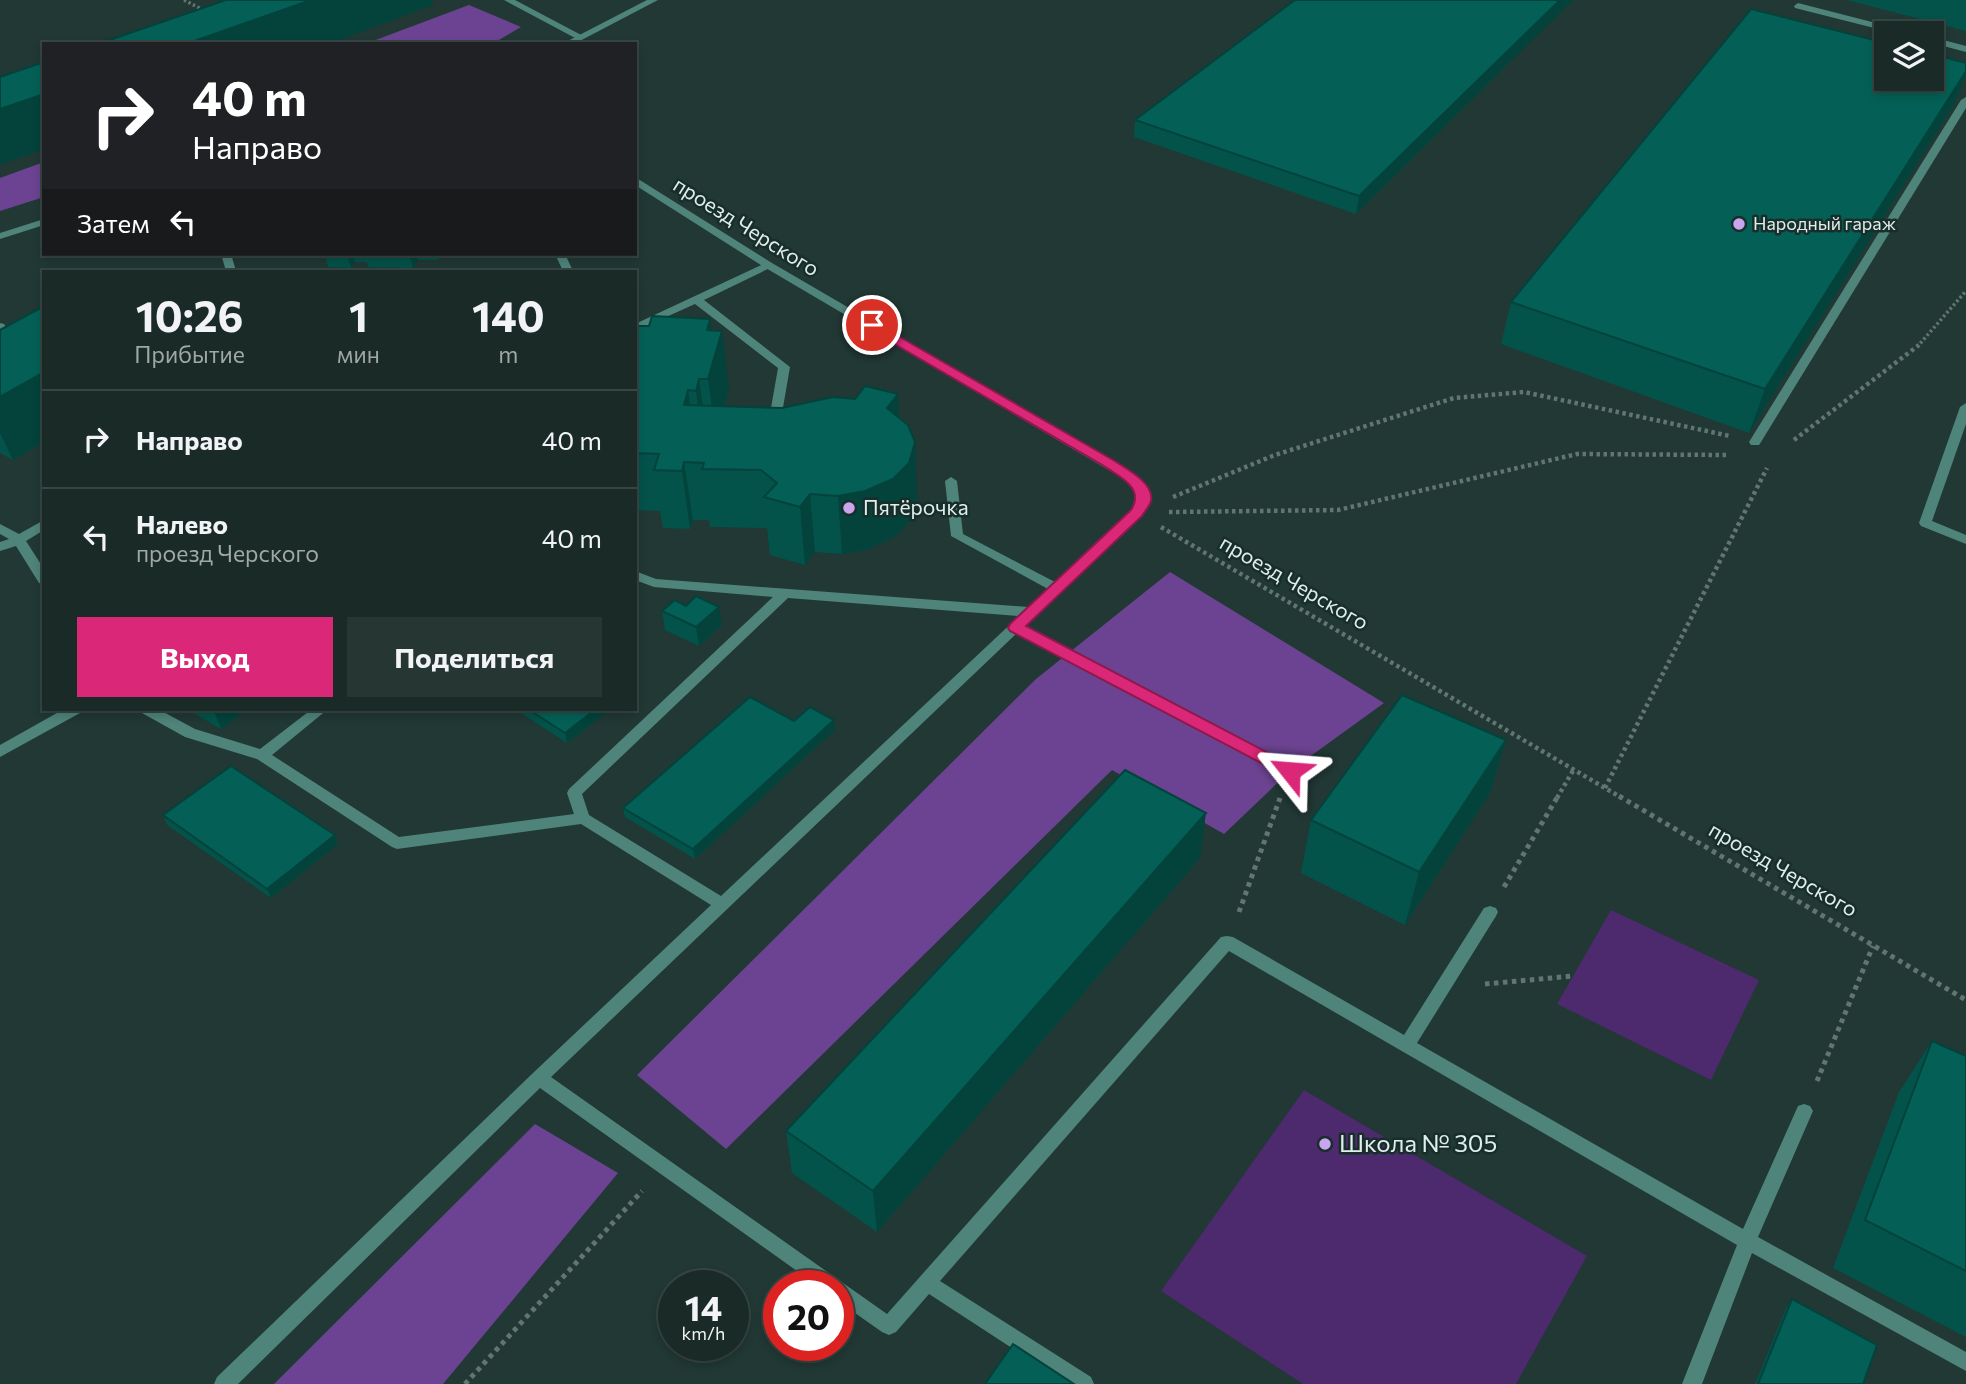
<!DOCTYPE html>
<html lang="ru">
<head>
<meta charset="utf-8">
<style>
	body { margin:0; font-family:Commissioner,sans-serif; background:#263633; color:#f1f3f6; height:100vh; display:flex; flex-direction:column; font-size:26px; white-space:nowrap }
	* { box-sizing:border-box; margin:0 }
	p { font-size:23px; color:#9fa7a7 }
	.icon { flex:none; width:38px; height:38px; fill:none; stroke:currentColor; stroke-width:2; stroke-linecap:round; stroke-linejoin:round }
	.map { position:relative; flex:1; overflow:hidden }
	.drawer { position:absolute; left:42px; top:270px; width:595px; height:441px; display:flex; flex-direction:column; background:#192a27; border-radius:0px; box-shadow:0 4px 10px #0003,0 0 0 2px #374644 }
	.drawer>* { flex:none }
	.hud { position:absolute; left:42px; top:42px; width:595px; height:214px; border-radius:0px; box-shadow:0 4px 10px #0003,0 0 0 2px #374644; background:#202124; color:#fff; overflow:hidden }
	.tools { position:absolute; left:1874px; top:21px; display:grid; gap:14px }
	.tools a { display:grid; place-items:center; width:70px; height:70px; border-radius:0px; background:#192a27; box-shadow:0 4px 10px #0003,0 0 0 2px #374644; font-size:35px }
	.speed { position:absolute; left:658px; top:1270px; display:flex; gap:14px; font-size:35px; font-weight:700; text-align:center }
	.speed>* { display:grid; place-content:center; width:91px; height:91px; border-radius:50%; background:#192a27; box-shadow:0 4px 10px #0003,0 0 0 2px #374644; line-height:1 }
	.speed small { font-size:18px; font-weight:400 }
	.speed .limit { border:10px solid #d22; background:#fff; color:#111 }
	.pin { position:absolute; display:grid; place-items:center; width:60px; height:60px; color:#fff; margin:-30px; border:4px solid #fff; border-radius:50%; box-shadow:0 2px 7px #0007 }
	.me { position:absolute; width:77px; margin:-38px; rotate:298deg; stroke-linejoin:round; filter:drop-shadow(0 0 5px #0008) }
	.turn { display:flex; align-items:center; gap:24px; height:147px; padding:0 35px; font-size:32px }
	.turn .icon { width:91px; height:91px; stroke-width:2.5 }
	.turn b { display:block; font-size:49px; line-height:60px }
	.then { display:flex; align-items:center; height:66px; padding:0 35px; background:#0003; gap:14px; font-size:26px }
	.eta { display:flex; justify-content:space-evenly; align-items:center; height:119px; text-align:center }
	.eta b { font-size:42px; font-weight:700; line-height:49px }
	.action { display:flex; gap:14px; margin-top:auto; padding:14px 35px }
	.action a { flex:1; height:80px; border-radius:0px; background:#db2777; color:#fff; font-size:28px; font-weight:700; line-height:80px; text-align:center }
	.action a+a { background:#263633; color:#f1f3f6 }
	ul { padding:0; list-style:none }
	li { display:flex; align-items:center; gap:21px; height:98px; padding:0 35px; border-top:2px solid #374644 }
	li div { flex:1 }
	li b { display:block; font-size:26px }
	li em { font-style:normal }
	.map>svg:first-child { display:block }
	.green { fill:#4d296d }
	.forest { fill:#6c4392 }
	.lines { fill:none; stroke-linecap:round; stroke-linejoin:round }
	.path-far2 { stroke:#617571; stroke-width:3.5; stroke-dasharray:2.5 2.5; stroke-linecap:butt }
	.path-far1 { stroke:#617571; stroke-width:4.5; stroke-dasharray:3.5 3.5; stroke-linecap:butt }
	.path { stroke:#617571; stroke-width:5; stroke-dasharray:4.5 4.5; stroke-linecap:butt }
	.lane { fill:#4f847b; fill-rule:evenodd }
	.street { fill:#4f847b; fill-rule:evenodd }
	.wall { fill:#03534a }
	.shaded-wall { fill:#03433c }
	.building { fill:#046056; stroke:#03433c; stroke-width:2 }
	.route { fill:#db2777; stroke:#8e194d; stroke-width:2 }
	.poi-dot { fill:#c9a5ee; stroke:#172e2a; stroke-width:2.5 }
	.labels { text-anchor:middle; stroke-width:5; stroke-linejoin:round; paint-order:stroke }
	.far-poi-label { font-size:18px; fill:#e0edea; stroke:#172e2a; text-anchor:start }
	.street-label { font-size:21px; fill:#e0edea; stroke:#172e2a }
	.poi-label { font-size:21px; fill:#e0edea; stroke:#172e2a; text-anchor:start }
	.near-poi-label { font-size:24px; fill:#e0edea; stroke:#172e2a; text-anchor:start }
</style>
</head>
<body>
<div class="map">
<svg width="1966" height="1384" viewBox="0 0 1966 1384">
	<rect width="100%" height="100%" fill="#213834"/>
	<!-- green -->
	<g class="green">
		<polygon points="1611,910 1759,980 1711,1080 1557,1004"/>
		<polygon points="1304,1090 1587,1256 1516,1384 1303,1384 1161,1291"/>
	</g>
	<!-- forest -->
	<g class="forest">
		<polygon points="469,5 521,27 492,44 365,44"/>
		<polygon points="44,162 44,197 0,211 0,178"/>
		<polygon points="1170,572 1384,703 1290,771 1224,834 1112,770 726,1149 637,1075 1036,679"/>
		<polygon points="535,1124 618,1173 443,1384 274,1384"/>
	</g>
	<g class="lines">
		<!-- path-far2 -->
		<g class="path-far2">
			<polyline points="184,0 205,11"/>
			<polyline points="1917,347 1966,291"/>
		</g>
		<!-- path-far1 -->
		<g class="path-far1">
			<polyline points="1794,440 1919,345"/>
			<polyline points="1173,497 1275,455 1454,398 1524,392 1730,436"/>
			<polyline points="1169,512 1338,510 1577,454 1727,455"/>
			<polyline points="1161,527 1622,798"/>
			<polyline points="1605,788 1767,468"/>
			<polyline points="1557,798 1574,769"/>
		</g>
		<!-- path -->
		<g class="path">
			<polyline points="1619,796 1966,1000"/>
			<polyline points="1504,887 1558,796"/>
			<polyline points="1239,912 1280,798"/>
			<polyline points="1485,984 1573,976"/>
			<polyline points="1817,1081 1873,946"/>
			<polyline points="465,1384 642,1191"/>
		</g>
		<!-- lane -->
		<g class="lane">
			<polygon points="504,0 515,0 585,37 577,39"/>
			<polygon points="1798,3 1907,31 1908,33 1894,33 1795,8 1794,6"/>
			<polygon points="1932,37 1966,46 1966,52 1932,43"/>
			<polygon points="1966,97 1966,108 1761,442 1759,445 1751,445 1749,442 1961,100"/>
			<polygon points="221,254 231,254 236,271 226,271"/>
			<polygon points="555,254 565,254 573,271 563,271"/>
			<polygon points="768,262 773,265 772,267 704,300 790,367 780,425 774,429 768,425 778,368 695,304 635,331 635,324"/>
			<polygon points="0,323 4,324 9,331 0,336"/>
			<polygon points="1966,403 1966,424 1932,521 1966,535 1966,544 1921,526 1919,523 1960,407"/>
			<path d="M 951,477 L 957,481 L 963,534 L 1055,582 L 1132,510 L 1140,510 L 1142,513 L 1140,516 L 1024,627 L 1294,767 L 1296,771 L 1294,775 L 1284,775 L 1016,634 L 551,1077 L 887,1314 L 1221,937 L 1227,936 L 1233,937 L 1404,1035 L 1484,908 L 1490,906 L 1496,908 L 1498,912 L 1496,916 L 1417,1043 L 1743,1229 L 1798,1106 L 1804,1104 L 1810,1106 L 1813,1111 L 1758,1237 L 1966,1352 L 1966,1371 L 1752,1253 L 1702,1384 L 1682,1384 L 1737,1245 L 1229,951 L 940,1281 L 1091,1377 L 1094,1384 L 1067,1384 L 929,1294 L 896,1332 L 889,1335 L 882,1332 L 838,1301 L 838,1286 L 818,1286 L 540,1088 L 238,1384 L 214,1384 L 217,1377 L 533,1073 L 711,905 L 581,824 L 397,849 L 392,847 L 257,759 L 185,737 L 142,713 L 140,709 L 158,709 L 195,729 L 260,749 L 312,709 L 328,709 L 272,755 L 399,837 L 574,814 L 567,793 L 569,789 L 773,597 L 654,587 L 635,580 L 635,571 L 656,579 L 1028,607 L 1048,589 L 951,536 L 945,481 ZM 788,598 L 1019,616 L 721,896 L 589,815 L 582,794 Z"/>
			<polygon points="44,520 44,530 26,541 44,569 44,584 39,583 16,546 0,551 0,542 9,539 0,534 0,524 19,534"/>
			<polygon points="64,709 82,709 80,713 0,757 0,745"/>
		</g>
		<!-- street -->
		<g class="street">
			<polygon points="647,0 658,0 574,44 562,44"/>
			<path d="M 635,177 L 772,263 L 1137,476 C 1148,491 1151,500 1140,516 L 1136,517 L 1130,513 L 1136,496 L 1129,482 L 764,267 L 635,185 Z"/>
			<polygon points="44,219 44,225 0,239 0,233"/>
		</g>
	</g>
	<!-- wall -->
	<g class="wall">
		<polygon points="1295,0 1573,0 1356,214 1134,137 1135,120"/>
		<polygon points="1847,0 1966,0 1966,31"/>
		<polygon points="1966,63 1966,75 1954,104 1749,433 1501,344 1511,302"/>
		<polygon points="279,254 442,254 439,260 418,260 413,268 368,267 367,262 355,262 351,268 328,267 325,255"/>
		<polygon points="44,306 44,442 13,460 0,453 0,330"/>
		<polygon points="635,326 712,331 729,388 724,406 899,417 917,499 911,520 896,536 869,549 842,554 815,552 805,565 770,555 767,528 710,527 709,520 693,520 690,529 663,528 660,511 635,510"/>
		<polygon points="662,611 722,625 699,646 665,630"/>
		<polygon points="187,709 248,709 221,729"/>
		<polygon points="515,709 611,709 567,743"/>
		<polygon points="834,720 835,730 695,859 625,817 623,808 794,721"/>
		<polygon points="1506,740 1490,793 1405,925 1301,873 1311,820"/>
		<polygon points="163,815 335,835 338,844 271,898 167,825"/>
		<polygon points="1200,858 877,1232 792,1173 786,1131"/>
		<polygon points="1932,1041 1966,1056 1966,1337 1833,1268 1899,1092"/>
		<polygon points="1792,1299 1863,1384 1755,1384 1786,1308"/>
	</g>
	<!-- shaded-wall -->
	<g class="shaded-wall">
		<polygon points="311,0 432,0 433,5 329,44 186,44"/>
		<polygon points="1560,0 1573,0 1356,214 1359,196"/>
		<polygon points="1966,71 1966,75 1954,104 1749,433 1765,389"/>
		<polygon points="44,94 44,149 0,165 0,109"/>
		<polygon points="347,254 352,254 355,262 351,268"/>
		<polygon points="409,254 416,254 418,260 413,268"/>
		<polygon points="437,254 442,254 439,260"/>
		<polygon points="710,319 715,357 722,331 729,388 716,436 708,379 707,330"/>
		<polygon points="44,372 44,442 13,460 0,433 0,397"/>
		<polygon points="699,379 707,436 703,448 696,391"/>
		<polygon points="688,390 696,447 684,405"/>
		<polygon points="898,394 900,452 887,408"/>
		<polygon points="915,442 917,499 911,520 896,536 869,549 842,554 838,496"/>
		<polygon points="684,462 693,520 690,529 682,471"/>
		<polygon points="810,494 815,552 805,565 800,507"/>
		<polygon points="719,607 722,625 699,646 696,627"/>
		<polygon points="638,677 640,686 635,690 635,679"/>
		<polygon points="213,709 248,709 221,729"/>
		<polygon points="596,709 611,709 567,743 565,733"/>
		<polygon points="834,720 835,730 695,859 693,849"/>
		<polygon points="1506,740 1490,793 1405,925 1419,872"/>
		<polygon points="1206,813 1200,858 877,1232 873,1191"/>
		<polygon points="335,835 338,844 271,898 267,889"/>
	</g>
	<!-- building -->
	<g class="building">
		<polygon points="226,0 311,0 186,44 98,44"/>
		<polygon points="1295,0 1560,0 1359,196 1135,120"/>
		<polygon points="1751,9 1886,43 1886,79 1932,79 1932,54 1966,63 1966,71 1765,389 1511,302"/>
		<polygon points="44,62 44,94 0,109 0,77"/>
		<polygon points="44,306 44,372 0,397 0,330"/>
		<polygon points="652,316 710,319 707,330 722,331 708,379 699,379 696,391 688,390 684,405 782,408 833,397 855,399 865,386 898,394 887,408 908,425 915,442 909,463 893,479 865,491 838,496 810,494 800,507 764,497 777,483 761,470 702,469 704,463 684,462 682,471 654,470 659,454 635,453 635,326 649,326"/>
		<polygon points="696,596 719,607 696,627 662,611 675,600 686,606"/>
		<polygon points="1402,695 1506,740 1419,872 1311,820"/>
		<polygon points="750,697 794,721 810,707 834,720 693,849 623,808"/>
		<polygon points="528,709 596,709 565,733"/>
		<polygon points="231,766 335,835 267,889 163,815"/>
		<polygon points="1125,770 1206,813 873,1191 786,1131"/>
		<polygon points="1932,1041 1966,1056 1966,1271 1865,1220"/>
		<polygon points="1792,1299 1877,1345 1863,1384 1758,1384"/>
		<polygon points="1013,1344 1074,1384 985,1384"/>
	</g>
	<!-- route -->
	<path class="route" d="M 872,321 L 1113,460 C 1125,468 1155,483 1151,501 C 1150,506 1144,512 1142,516 L 1026,626 L 1295,767 L 1298,771 L 1295,775 L 1284,775 L 1010,631 L 1008,628 L 1010,624 L 1131,510 C 1145,488 1120,477 1104,466 L 867,328 L 865,325 Z"/>
	<!-- markers -->
	<g class="poi-dot">
		<circle cx="1739" cy="224" r="7"/>
		<circle cx="849" cy="508" r="7"/>
		<circle cx="1325" cy="1144" r="7"/>
	</g>
	<g class="labels">
		<!-- far-poi labels -->
		<g class="far-poi-label">
			<text x="1753" y="230">Народный гараж</text>
		</g>
		<!-- street labels -->
		<g class="street-label">
			<text transform="translate(746 227) rotate(32)" y="7">проезд Черского</text>
			<text transform="translate(1294 583) rotate(30)" y="7">проезд Черского</text>
			<text transform="translate(1783 870) rotate(30)" y="7">проезд Черского</text>
		</g>
		<!-- poi labels -->
		<g class="poi-label">
			<text x="863" y="515">Пятёрочка</text>
		</g>
		<!-- near-poi labels -->
		<g class="near-poi-label">
			<text x="1339" y="1152">Школа № 305</text>
		</g>
	</g>
</svg>
<div class="tools">
<a><svg class="icon" aria-label="layers" viewBox="0 0 24 24"><path d="M12 4l9 5-9 5-9-5zM3 14l9 5 9-5"/></svg></a>
</div>
<div class="speed"><div>14<small>km/h</small></div><div class="limit">20</div></div>
<div class="pin" style="left:872px;top:325px;background:#d93025"><svg class="icon" aria-label="arrive" viewBox="0 0 24 24"><path d="M6 21V4h12l-3 4 3 4H6"/></svg></div>
<svg class="me" style="left:1290px;top:771px" viewBox="-20 -20 40 40"><path d="M0-17L14 15 0 8-14 15z" fill="#db2777" stroke="#fff" stroke-width="4"/></svg>
<div class="hud">
<div class="turn"><svg class="icon" aria-label="right" viewBox="0 0 24 24"><path d="M7 20v-9h11M14 6l5 5-5 5"/></svg><div><b>40 m</b>Направо</div></div>
<div class="then">Затем<svg class="icon" aria-label="left" viewBox="0 0 24 24"><path d="M17 20v-9H6M10 6l-5 5 5 5"/></svg></div>
</div>
<section class="drawer">
<div class="eta">
<div><b>10:26</b><p>Прибытие</p></div>
<div><b>1</b><p>мин</p></div>
<div><b>140</b><p>m</p></div>
</div>
<ul>
<li><svg class="icon" aria-label="right" viewBox="0 0 24 24"><path d="M7 20v-9h11M14 6l5 5-5 5"/></svg><div><b>Направо</b></div><em>40 m</em></li>
<li><svg class="icon" aria-label="left" viewBox="0 0 24 24"><path d="M17 20v-9H6M10 6l-5 5 5 5"/></svg><div><b>Налево</b><p>проезд Черского</p></div><em>40 m</em></li>
</ul>
<div class="action"><a>Выход</a><a>Поделиться</a></div>
</section>
</div>
</body>
</html>
